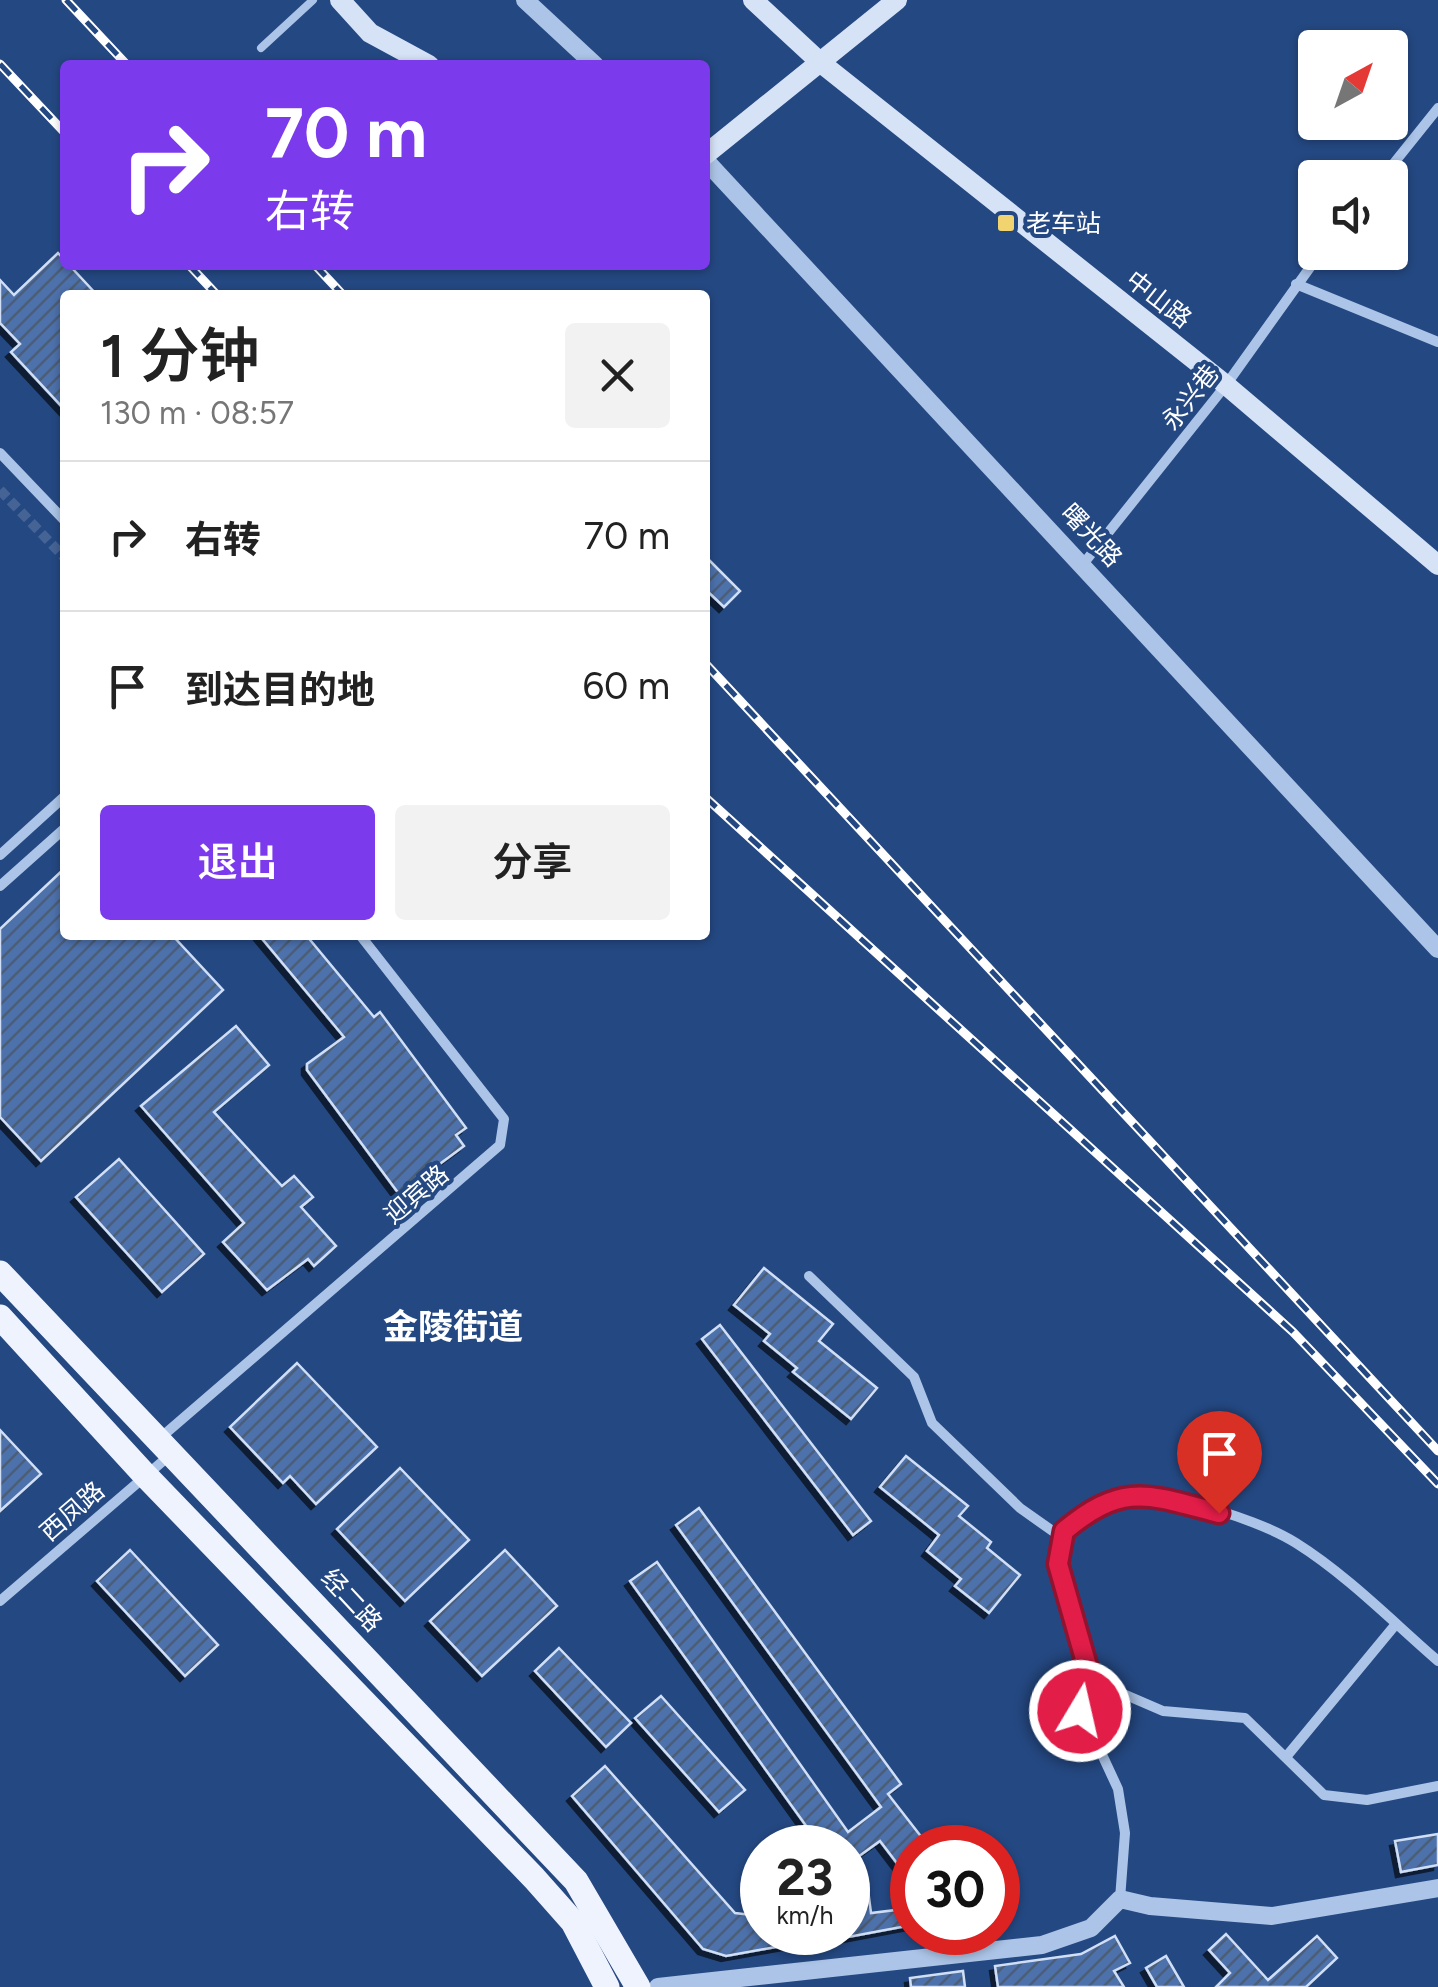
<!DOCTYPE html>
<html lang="zh">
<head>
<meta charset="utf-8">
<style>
	body { margin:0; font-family:Figtree,"Noto Sans SC",sans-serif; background:#f2f2f2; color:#222; height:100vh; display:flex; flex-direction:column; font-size:38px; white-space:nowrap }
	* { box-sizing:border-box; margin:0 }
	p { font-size:32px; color:#767676 }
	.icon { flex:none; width:55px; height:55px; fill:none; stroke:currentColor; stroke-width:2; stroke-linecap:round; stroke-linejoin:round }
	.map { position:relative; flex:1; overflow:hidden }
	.sheet { position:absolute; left:60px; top:290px; width:650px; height:650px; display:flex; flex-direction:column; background:#fff; border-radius:10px; box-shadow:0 2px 8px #0004 }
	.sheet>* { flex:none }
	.hud { position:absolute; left:60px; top:60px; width:650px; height:210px; border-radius:10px; box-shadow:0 2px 8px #0004; background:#7c3aed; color:#fff; overflow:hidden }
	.needle { width:65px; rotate:40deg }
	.buttons { position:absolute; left:1298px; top:30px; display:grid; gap:20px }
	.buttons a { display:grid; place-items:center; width:110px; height:110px; border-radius:10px; background:#fff; box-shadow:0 2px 8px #0004; font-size:50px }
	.speed { position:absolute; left:740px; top:1825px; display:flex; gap:20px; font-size:50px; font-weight:700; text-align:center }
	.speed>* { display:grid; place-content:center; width:130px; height:130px; border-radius:50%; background:#fff; box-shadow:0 2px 8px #0004; line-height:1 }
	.speed small { font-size:25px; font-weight:400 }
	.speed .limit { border:15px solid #d22; background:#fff; color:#111 }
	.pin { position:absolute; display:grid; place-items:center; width:85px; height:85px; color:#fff; margin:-102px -42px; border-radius:50% 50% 50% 0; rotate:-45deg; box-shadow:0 0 10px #0007 }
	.pin .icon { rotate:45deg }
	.me { position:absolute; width:110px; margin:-55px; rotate:9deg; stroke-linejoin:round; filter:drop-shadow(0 0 8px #0008) }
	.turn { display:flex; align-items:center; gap:35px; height:210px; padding:0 40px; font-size:45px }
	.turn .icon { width:130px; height:130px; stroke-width:2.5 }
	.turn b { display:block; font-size:70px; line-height:85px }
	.round { display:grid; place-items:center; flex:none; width:105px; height:105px; border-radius:10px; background:#f2f2f2 }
	.overview { display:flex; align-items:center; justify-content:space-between; height:170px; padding:0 40px }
	h1 { font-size:60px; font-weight:600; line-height:75px }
	.cta { display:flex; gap:20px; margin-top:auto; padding:20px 40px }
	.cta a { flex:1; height:115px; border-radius:10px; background:#7c3aed; color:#fff; font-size:40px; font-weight:600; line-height:115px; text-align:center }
	.cta a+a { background:#f2f2f2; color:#222 }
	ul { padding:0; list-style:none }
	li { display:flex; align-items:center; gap:30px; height:150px; padding:0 40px; border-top:2px solid #e0e0e0 }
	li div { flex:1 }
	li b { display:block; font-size:38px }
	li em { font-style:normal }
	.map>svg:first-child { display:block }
	.building { fill:url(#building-hatch); stroke:#d0dff6; stroke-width:2.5; filter:url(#shadow) }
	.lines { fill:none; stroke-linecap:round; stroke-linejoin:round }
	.minor-tunnel { stroke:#456395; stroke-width:10; stroke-dasharray:10 5; stroke-linecap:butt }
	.service { stroke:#acc4e7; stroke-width:8 }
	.minor { stroke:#acc4e7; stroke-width:10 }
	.tertiary { stroke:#acc4e7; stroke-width:18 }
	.secondary { stroke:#d6e2f6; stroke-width:20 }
	.primary { stroke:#eef3fd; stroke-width:25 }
	.rail-casing { stroke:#fff; stroke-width:9 }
	.rail { stroke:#244882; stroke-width:5; stroke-dasharray:15; stroke-linecap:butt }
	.route-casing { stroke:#92132f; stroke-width:25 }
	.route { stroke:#e11d48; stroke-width:18 }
	.poi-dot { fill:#f1d370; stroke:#244882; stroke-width:4 }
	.labels { text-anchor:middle; stroke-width:8; stroke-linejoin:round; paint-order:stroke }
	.poi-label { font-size:25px; fill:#fff; stroke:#244882; text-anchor:start }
	.street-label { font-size:25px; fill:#fff; stroke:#244882 }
	.district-label { font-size:35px; font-weight:bold; fill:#fff; stroke:#244882 }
</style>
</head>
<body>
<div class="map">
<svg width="1438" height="1987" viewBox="0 0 1438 1987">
	<defs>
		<pattern id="building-hatch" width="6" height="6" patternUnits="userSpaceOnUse" patternTransform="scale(2.5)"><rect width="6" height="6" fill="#4d71ab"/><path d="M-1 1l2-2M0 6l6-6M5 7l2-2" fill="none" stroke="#4c5d77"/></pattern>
		<filter id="shadow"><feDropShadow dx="-5" dy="5" stdDeviation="0" flood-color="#0009"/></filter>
	</defs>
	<rect width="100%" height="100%" fill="#244882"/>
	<!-- building -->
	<g class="building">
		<polygon points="58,253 97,295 65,295 65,410 11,352 20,344 0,323 0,280 14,295"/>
		<polygon points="705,556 740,591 724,607 705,589"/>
		<polygon points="65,868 65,935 172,935 223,990 41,1161 0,1117 0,929"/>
		<polygon points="259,935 306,935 374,1017 380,1012 466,1128 456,1135 464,1146 399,1194 307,1070 307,1064 344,1037"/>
		<polygon points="236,1026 269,1065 214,1112 282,1186 294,1176 313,1197 301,1207 336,1246 314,1266 308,1259 267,1290 223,1242 244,1223 141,1106"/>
		<polygon points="119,1159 204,1254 162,1292 76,1197"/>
		<polygon points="764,1268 833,1324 819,1341 877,1388 851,1419 793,1372 797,1368 764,1341 770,1334 734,1305"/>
		<polygon points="720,1325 871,1521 853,1535 702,1339"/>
		<polygon points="297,1363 377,1447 316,1504 290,1476 283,1483 230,1427"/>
		<polygon points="0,1430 41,1474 0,1511"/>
		<polygon points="906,1456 968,1506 959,1516 991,1542 987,1548 1020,1575 989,1613 955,1586 961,1579 927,1551 939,1535 880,1487"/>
		<polygon points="400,1468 469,1540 405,1601 337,1529"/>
		<polygon points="699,1508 901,1784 888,1794 930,1848 912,1848 912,1883 880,1841 848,1864 848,1848 822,1848 630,1581 657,1562 848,1832 881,1807 676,1525"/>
		<polygon points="130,1550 218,1645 185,1676 97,1581"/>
		<polygon points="505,1550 557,1606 482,1676 430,1621"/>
		<polygon points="559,1648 631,1723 606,1747 535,1671"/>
		<polygon points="661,1696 745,1790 719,1812 635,1718"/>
		<polygon points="605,1766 735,1913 752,1915 762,1909 762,1932 804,1932 804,1942 726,1956 703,1949 572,1796"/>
		<polygon points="1438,1834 1438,1865 1401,1872 1395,1841"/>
		<polygon points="868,1890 871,1913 912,1908 912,1925 848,1937 848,1892"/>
		<polygon points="1226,1934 1268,1980 1317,1936 1337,1958 1306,1987 1216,1987 1230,1973 1209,1950"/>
		<polygon points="1115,1936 1130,1963 1114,1971 1124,1987 998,1987 995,1966 1081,1954"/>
		<polygon points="1166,1956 1184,1987 1157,1987 1146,1968"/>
		<polygon points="963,1971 965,1987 911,1987 910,1978"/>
	</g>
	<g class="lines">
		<!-- minor-tunnel -->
		<polyline class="minor-tunnel" points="0,490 65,558"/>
		<!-- service -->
		<polyline class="service" points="261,48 313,0"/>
		<!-- minor -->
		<g class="minor">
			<polyline points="1382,178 1438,108"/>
			<polyline points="1296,284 1438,342"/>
			<polyline points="0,453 65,521"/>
			<polyline points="1084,563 1226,385 1321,252"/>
			<polyline points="0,855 65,796"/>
			<polyline points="0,886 65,828"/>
			<polyline points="809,1276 914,1377 932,1423 1020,1508 1061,1537"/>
			<polyline points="159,1439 500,1145 504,1119 360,935"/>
			<polyline points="0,1601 170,1455"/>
			<path d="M 1438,1661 C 1393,1622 1347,1575 1296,1543 C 1255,1517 1135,1478 1092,1508 C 1075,1520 1058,1532 1057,1555 C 1056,1589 1081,1646 1091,1680 L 1163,1711 L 1245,1718 L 1324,1795 L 1367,1800 L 1438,1786"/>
			<polyline points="1091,1680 1082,1689 1079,1705 1118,1789 1125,1833 1120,1899"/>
			<polyline points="1286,1757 1396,1624"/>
		</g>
		<!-- tertiary -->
		<g class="tertiary">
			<polyline points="525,0 595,65"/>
			<polyline points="705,160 1438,949"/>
			<polyline points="658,1987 1042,1945 1091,1928 1120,1899 1150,1906 1272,1916 1438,1888"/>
		</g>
		<!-- secondary -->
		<g class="secondary">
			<polyline points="340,0 370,33 429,65"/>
			<polyline points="753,0 821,63 1226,385 1438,565"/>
			<polyline points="705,155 897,0"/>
		</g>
		<!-- primary -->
		<g class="primary">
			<polyline points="0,1273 576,1881 638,1987"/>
			<polyline points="0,1317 144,1474 534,1878 573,1922 607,1987"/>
		</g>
		<defs>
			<g id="rail">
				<polyline points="66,0 127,65"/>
				<polyline points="0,64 65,133"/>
				<polyline points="189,265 217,295"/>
				<polyline points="315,265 343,295"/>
				<polyline points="705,663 1438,1451"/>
				<polyline points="705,797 1293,1332 1438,1484"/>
			</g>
		</defs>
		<!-- rail casing -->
		<use href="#rail" class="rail-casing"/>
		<!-- rail -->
		<use href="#rail" class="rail"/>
	</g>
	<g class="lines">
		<defs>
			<path id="route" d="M 1080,1711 L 1080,1694 L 1091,1680 L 1058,1564 L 1064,1531 C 1124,1481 1149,1495 1219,1513"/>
		</defs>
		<!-- route casing -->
		<use href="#route" class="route-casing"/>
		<!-- route -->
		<use href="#route" class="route"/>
	</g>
	<!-- markers -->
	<rect class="poi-dot" x="996" y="213" width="20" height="20" rx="5"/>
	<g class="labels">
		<!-- poi labels -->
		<g class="poi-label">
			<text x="1026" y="232">老车站</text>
		</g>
		<!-- street labels -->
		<g class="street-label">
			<text transform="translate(1159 299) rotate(38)" y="9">中山路</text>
			<text transform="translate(1190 397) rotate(-52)" y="9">永兴巷</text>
			<text transform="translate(1092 535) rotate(47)" y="9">曙光路</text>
			<text transform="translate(416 1194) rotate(-40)" y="9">迎宾路</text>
			<text transform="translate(72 1511) rotate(-41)" y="9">西凤路</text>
			<text transform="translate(352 1600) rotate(47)" y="9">经二路</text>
		</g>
		<!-- district labels -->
		<g class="district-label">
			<text x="453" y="1339">金陵街道</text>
		</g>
	</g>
</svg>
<div class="buttons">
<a><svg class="needle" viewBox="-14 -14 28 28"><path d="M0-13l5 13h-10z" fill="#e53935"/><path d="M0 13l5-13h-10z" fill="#767676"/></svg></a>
<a><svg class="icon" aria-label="sound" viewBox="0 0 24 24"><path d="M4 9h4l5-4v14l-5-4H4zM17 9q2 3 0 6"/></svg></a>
</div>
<div class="speed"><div>23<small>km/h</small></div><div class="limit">30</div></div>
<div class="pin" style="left:1219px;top:1513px;background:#d93025"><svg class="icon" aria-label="arrive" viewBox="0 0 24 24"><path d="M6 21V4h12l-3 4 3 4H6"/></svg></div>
<svg class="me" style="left:1080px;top:1711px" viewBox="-20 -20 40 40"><circle r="17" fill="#e11d48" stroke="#fff" stroke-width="3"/><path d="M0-11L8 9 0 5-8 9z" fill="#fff"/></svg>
<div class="hud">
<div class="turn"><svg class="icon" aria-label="right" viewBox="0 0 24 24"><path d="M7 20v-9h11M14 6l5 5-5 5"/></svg><div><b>70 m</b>右转</div></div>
</div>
<section class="sheet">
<div class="overview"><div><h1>1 分钟</h1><p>130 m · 08:57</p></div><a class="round"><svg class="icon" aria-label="close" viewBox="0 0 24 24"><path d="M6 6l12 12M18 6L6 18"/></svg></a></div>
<ul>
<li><svg class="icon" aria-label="right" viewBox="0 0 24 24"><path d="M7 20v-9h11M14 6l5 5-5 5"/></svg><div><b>右转</b></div><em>70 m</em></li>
<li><svg class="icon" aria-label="arrive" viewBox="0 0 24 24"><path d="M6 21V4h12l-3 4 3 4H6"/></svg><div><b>到达目的地</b></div><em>60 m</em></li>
</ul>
<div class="cta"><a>退出</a><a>分享</a></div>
</section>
</div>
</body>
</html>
